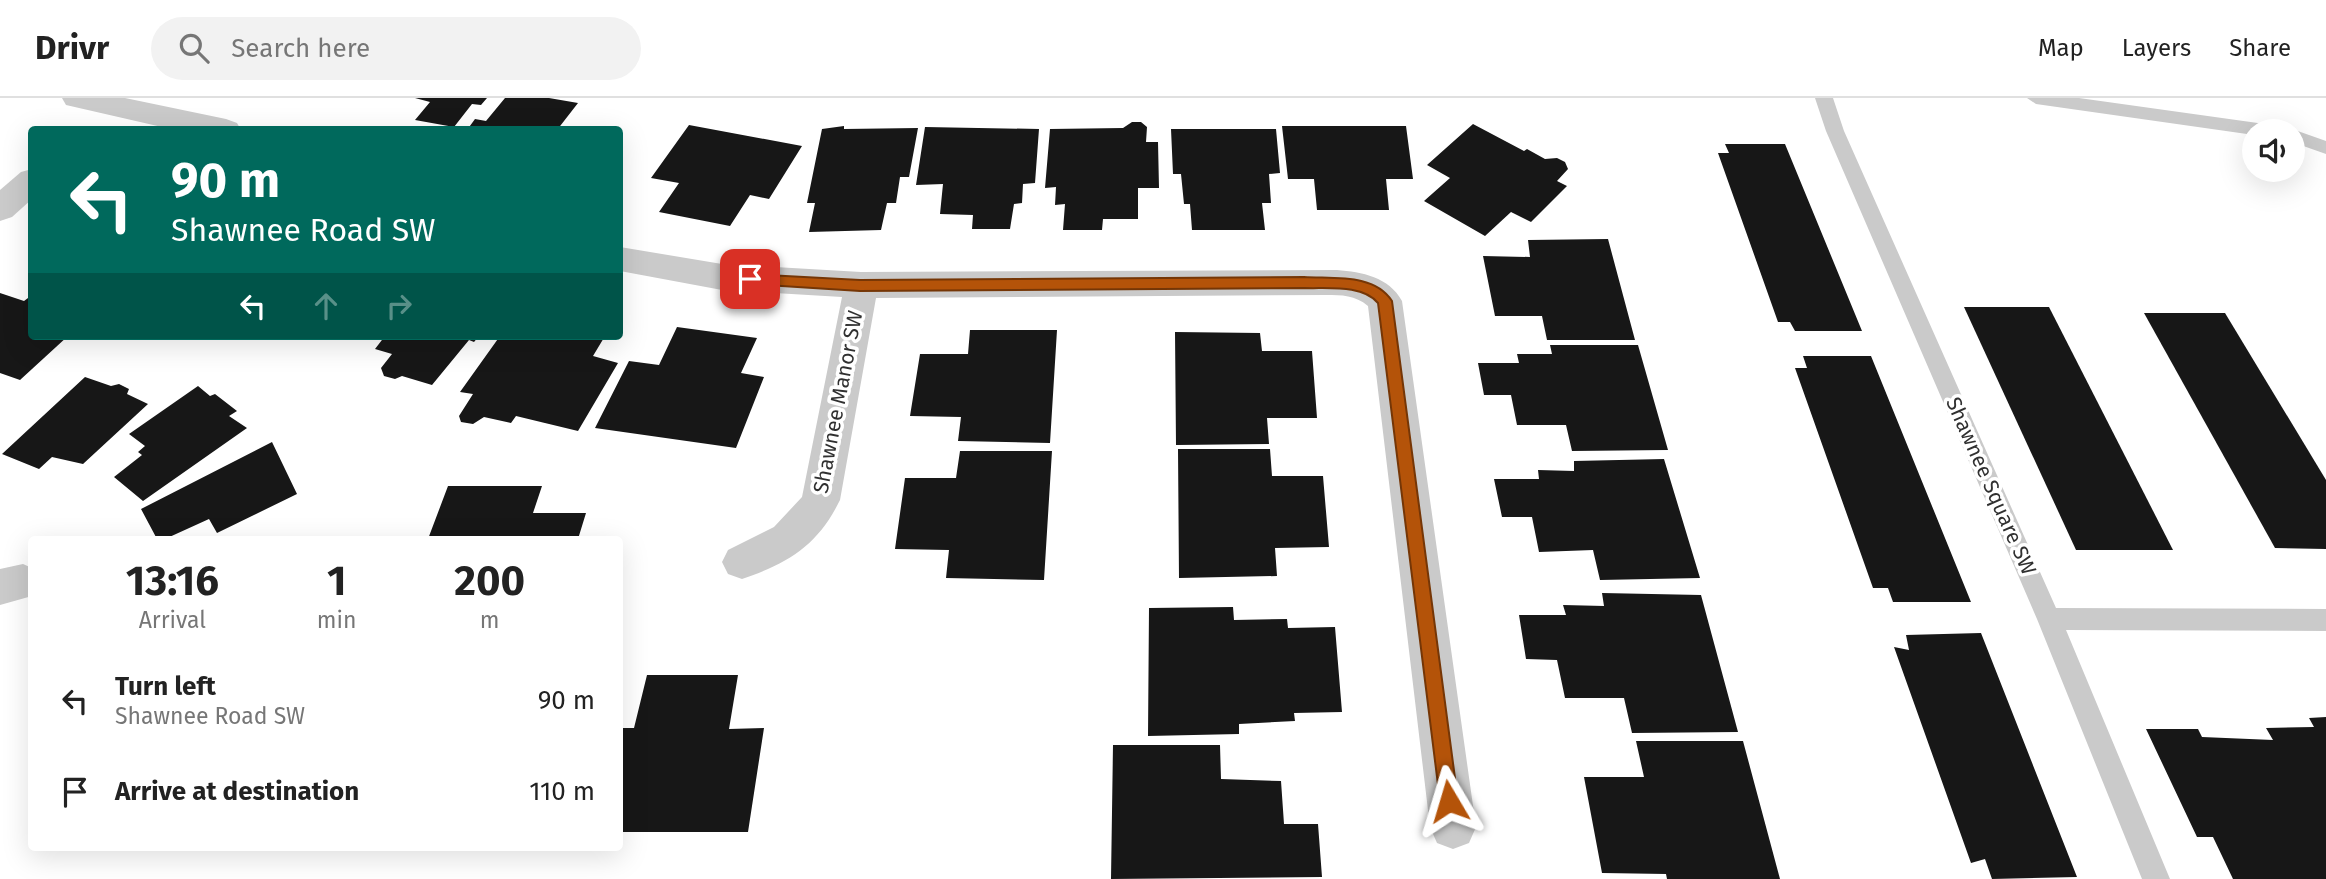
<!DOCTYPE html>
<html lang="en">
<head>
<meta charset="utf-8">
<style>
	body { margin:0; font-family:"Fira Sans",sans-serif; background:#f2f2f2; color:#222; height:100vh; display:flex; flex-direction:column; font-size:26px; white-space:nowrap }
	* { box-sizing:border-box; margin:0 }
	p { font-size:23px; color:#767676 }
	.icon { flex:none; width:38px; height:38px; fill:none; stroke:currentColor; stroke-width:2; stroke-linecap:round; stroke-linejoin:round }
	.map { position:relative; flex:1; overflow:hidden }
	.details { position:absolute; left:28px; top:438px; width:595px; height:315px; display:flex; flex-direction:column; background:#fff; border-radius:7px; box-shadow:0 7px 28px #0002 }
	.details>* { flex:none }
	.banner { position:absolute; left:28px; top:28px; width:595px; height:214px; border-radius:7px; box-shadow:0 7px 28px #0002; background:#00695c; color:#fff; overflow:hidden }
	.buttons { position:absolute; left:2242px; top:21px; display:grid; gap:14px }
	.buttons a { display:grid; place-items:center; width:63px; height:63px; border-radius:50%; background:#fff; box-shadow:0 7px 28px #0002; font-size:35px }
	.pin { position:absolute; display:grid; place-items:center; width:60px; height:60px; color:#fff; margin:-30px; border-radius:14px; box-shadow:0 4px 10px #0006 }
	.me { position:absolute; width:77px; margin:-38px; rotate:353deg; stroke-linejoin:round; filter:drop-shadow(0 0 5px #0008) }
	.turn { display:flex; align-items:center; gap:24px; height:147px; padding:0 28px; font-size:32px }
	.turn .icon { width:91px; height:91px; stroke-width:2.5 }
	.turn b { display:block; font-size:49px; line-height:60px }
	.lanes { display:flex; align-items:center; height:66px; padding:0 28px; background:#0003; justify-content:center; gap:35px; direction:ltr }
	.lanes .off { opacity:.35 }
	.eta { display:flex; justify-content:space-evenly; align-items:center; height:119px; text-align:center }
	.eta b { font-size:42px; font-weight:700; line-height:49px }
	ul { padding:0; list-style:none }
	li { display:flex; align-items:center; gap:21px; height:91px; padding:0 28px }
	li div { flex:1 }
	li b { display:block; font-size:26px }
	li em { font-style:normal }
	header { display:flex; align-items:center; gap:42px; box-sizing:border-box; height:98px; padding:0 35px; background:#fff; border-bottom:2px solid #e0e0e0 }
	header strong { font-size:33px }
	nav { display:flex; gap:38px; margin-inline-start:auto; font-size:24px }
	.search { width:490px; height:63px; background:#f2f2f2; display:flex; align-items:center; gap:18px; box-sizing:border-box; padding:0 24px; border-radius:38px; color:#767676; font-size:26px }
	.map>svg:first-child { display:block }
	.building { fill:#171717 }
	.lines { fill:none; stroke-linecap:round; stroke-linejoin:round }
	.lane { fill:#cacaca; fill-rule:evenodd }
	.street { fill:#cacaca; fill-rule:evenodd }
	.route { fill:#b45309; stroke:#753606; stroke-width:2 }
	.labels { text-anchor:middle; stroke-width:7; stroke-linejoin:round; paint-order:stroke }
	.street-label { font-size:21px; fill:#303030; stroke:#fff }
</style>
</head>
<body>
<header>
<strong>Drivr</strong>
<div class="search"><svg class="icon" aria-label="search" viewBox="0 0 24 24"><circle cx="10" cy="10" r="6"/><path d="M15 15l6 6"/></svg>Search here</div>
<nav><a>Map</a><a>Layers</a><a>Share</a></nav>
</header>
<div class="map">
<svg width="2326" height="781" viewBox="0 0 2326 781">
	<rect width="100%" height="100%" fill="#fff"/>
	<!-- building -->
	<g class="building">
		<polygon points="415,0 487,0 481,7 472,6 454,29 415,22 430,4"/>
		<polygon points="505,0 549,0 578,5 557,32 467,32 475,21 486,23"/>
		<polygon points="1132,24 1141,24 1147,29 1146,44 1158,44 1159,90 1138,90 1138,121 1103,121 1102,132 1063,132 1065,106 1055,107 1056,89 1045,90 1050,31 1123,30"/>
		<polygon points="1473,26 1524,53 1527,51 1545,61 1557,60 1565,64 1568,71 1557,83 1567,88 1531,124 1511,114 1485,138 1424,103 1450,80 1427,67"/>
		<polygon points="689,27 802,48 769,101 750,97 730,128 659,114 679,85 651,80"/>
		<polygon points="844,28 844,31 918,30 909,79 900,79 896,105 887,105 881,132 809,134 815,105 807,105 822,31"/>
		<polygon points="1282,28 1406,28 1413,81 1386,81 1389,112 1317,112 1314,81 1288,81"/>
		<polygon points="925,29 1039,31 1035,85 1023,86 1022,105 1014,106 1010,131 972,131 973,117 940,116 943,86 916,87"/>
		<polygon points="1171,31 1276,31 1280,75 1269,76 1271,105 1262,105 1265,132 1192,132 1190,106 1184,106 1181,76 1173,76"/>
		<polygon points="1725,46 1785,46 1862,233 1795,233 1790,224 1778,224 1718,55 1729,55"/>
		<polygon points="1608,141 1635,242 1547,242 1542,218 1495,218 1483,158 1530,159 1528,142"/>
		<polygon points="0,195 24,203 32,197 32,238 68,238 20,282 0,275"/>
		<polygon points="1964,209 2049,209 2173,452 2076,452"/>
		<polygon points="2144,215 2225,215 2326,382 2326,451 2275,450"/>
		<polygon points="677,229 757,240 741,275 764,279 736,350 595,330 629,263 659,267"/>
		<polygon points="970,232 1057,232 1050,345 958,343 961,319 910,318 920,256 968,256"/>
		<polygon points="1175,234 1260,235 1262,253 1312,253 1317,320 1267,320 1269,346 1176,347"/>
		<polygon points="385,238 479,238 474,244 469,242 432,287 402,278 395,281 384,278 381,270 392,256 375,251"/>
		<polygon points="500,238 519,242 522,238 605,238 593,258 618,265 578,333 516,318 511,325 484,319 473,326 461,324 459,318 473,296 460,294"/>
		<polygon points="1550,247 1638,247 1668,352 1572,353 1566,327 1517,327 1511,297 1484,297 1478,265 1519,265 1517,256 1552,256"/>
		<polygon points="1803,258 1871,258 1971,504 1893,504 1888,490 1873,490 1795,270 1807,270"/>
		<polygon points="85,279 111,288 119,286 129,291 127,296 148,306 83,366 52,359 39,371 2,356"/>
		<polygon points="198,288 210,298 215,296 237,313 229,318 247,330 143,403 114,379 142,357 138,354 145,348 129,336"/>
		<polygon points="272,344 297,396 217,435 209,421 165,441 157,441 141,411"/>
		<polygon points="1178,351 1270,351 1272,378 1323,378 1329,449 1275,450 1277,478 1179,480"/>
		<polygon points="960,353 1052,353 1044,482 946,480 949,452 895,451 905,380 956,380"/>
		<polygon points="1664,361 1700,480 1600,482 1593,452 1539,454 1532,419 1502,419 1494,381 1539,381 1538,372 1574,373 1574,363"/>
		<polygon points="448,388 542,388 533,415 586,415 578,441 428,441"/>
		<polygon points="1602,495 1701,497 1738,634 1632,635 1624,600 1565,600 1557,562 1526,561 1519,517 1566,517 1563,507 1604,508"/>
		<polygon points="1233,509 1234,522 1287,521 1288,530 1335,529 1342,614 1294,615 1295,623 1239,626 1239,636 1148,638 1149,510"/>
		<polygon points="1981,535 2077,779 1992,781 1985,761 1971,765 1894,549 1909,552 1906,537"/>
		<polygon points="647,577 738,577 729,631 764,630 748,734 620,734 620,630 634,630"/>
		<polygon points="2326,619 2326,781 2233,781 2213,739 2197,739 2146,631 2198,631 2202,639 2273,642 2266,630 2314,629 2309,620"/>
		<polygon points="1636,643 1743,643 1780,781 1667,781 1666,776 1602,775 1584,679 1644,679"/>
		<polygon points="1113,647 1220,647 1221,681 1281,683 1284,726 1318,726 1322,779 1111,781"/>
	</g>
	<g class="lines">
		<!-- lane -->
		<g class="lane">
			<polygon points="1815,0 1833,0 1844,33 2056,510 2326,511 2326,533 2066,532 2170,781 2142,781 2037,521 1826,33"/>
			<polygon points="2027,0 2079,0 2272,27 2281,33 2254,33 2254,37 2036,6"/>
			<polygon points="2292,31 2326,43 2326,56 2292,44 2292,33 2285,33"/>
		</g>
		<!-- street -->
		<g class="street">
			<polygon points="62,0 125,0 226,21 237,25 241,32 175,32 66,7"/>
			<polygon points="32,71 32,101 12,119 0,123 0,92 21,74"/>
			<path d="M 620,149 L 722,166 L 861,174 L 1337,172 C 1362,174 1389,179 1402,203 L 1476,729 L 1469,745 L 1453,751 L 1437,745 L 1430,729 L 1368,208 C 1355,197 1342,197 1326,197 L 876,200 L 840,402 C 818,447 789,465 742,481 L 728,476 L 722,464 L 728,452 L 774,429 L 802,399 L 842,199 L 722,192 L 620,173 Z"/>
			<polygon points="23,466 32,470 32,498 0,507 0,471"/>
		</g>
	</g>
	<!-- route -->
	<path class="route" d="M 750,176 L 860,182 L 1304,179 C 1333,181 1374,175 1392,203 L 1458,703 L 1456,709 L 1449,712 L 1443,709 L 1440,703 L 1378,205 C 1362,186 1327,191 1304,190 L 860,193 L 750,186 L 743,181 Z"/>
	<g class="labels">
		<!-- street labels -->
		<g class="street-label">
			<text transform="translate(838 304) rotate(-79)" y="7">Shawnee Manor SW</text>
			<text transform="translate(1991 388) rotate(66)" y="7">Shawnee Square SW</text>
		</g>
	</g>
</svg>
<div class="buttons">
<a><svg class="icon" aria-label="sound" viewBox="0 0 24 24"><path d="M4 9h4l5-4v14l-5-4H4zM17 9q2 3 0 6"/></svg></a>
</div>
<div class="pin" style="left:750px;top:181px;background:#d93025"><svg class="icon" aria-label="arrive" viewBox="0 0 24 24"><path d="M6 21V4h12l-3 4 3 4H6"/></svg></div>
<svg class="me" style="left:1449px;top:703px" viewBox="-20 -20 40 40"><path d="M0-17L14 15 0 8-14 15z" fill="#b45309" stroke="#fff" stroke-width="4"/></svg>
<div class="banner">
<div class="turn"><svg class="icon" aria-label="left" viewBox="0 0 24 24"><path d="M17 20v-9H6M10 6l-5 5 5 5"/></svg><div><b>90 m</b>Shawnee Road SW</div></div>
<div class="lanes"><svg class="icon" aria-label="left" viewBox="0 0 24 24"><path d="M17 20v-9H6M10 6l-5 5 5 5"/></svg><svg class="icon off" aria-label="ahead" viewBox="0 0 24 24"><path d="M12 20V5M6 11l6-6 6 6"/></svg><svg class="icon off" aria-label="right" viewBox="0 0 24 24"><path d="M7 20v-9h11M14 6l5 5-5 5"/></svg></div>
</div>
<section class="details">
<div class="eta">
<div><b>13:16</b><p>Arrival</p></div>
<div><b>1</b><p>min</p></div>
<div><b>200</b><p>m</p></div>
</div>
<ul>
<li><svg class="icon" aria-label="left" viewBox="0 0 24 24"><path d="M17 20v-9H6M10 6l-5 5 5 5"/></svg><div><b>Turn left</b><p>Shawnee Road SW</p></div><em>90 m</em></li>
<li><svg class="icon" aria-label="arrive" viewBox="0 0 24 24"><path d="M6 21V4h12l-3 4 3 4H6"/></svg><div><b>Arrive at destination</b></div><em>110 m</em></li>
</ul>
</section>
</div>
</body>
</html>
